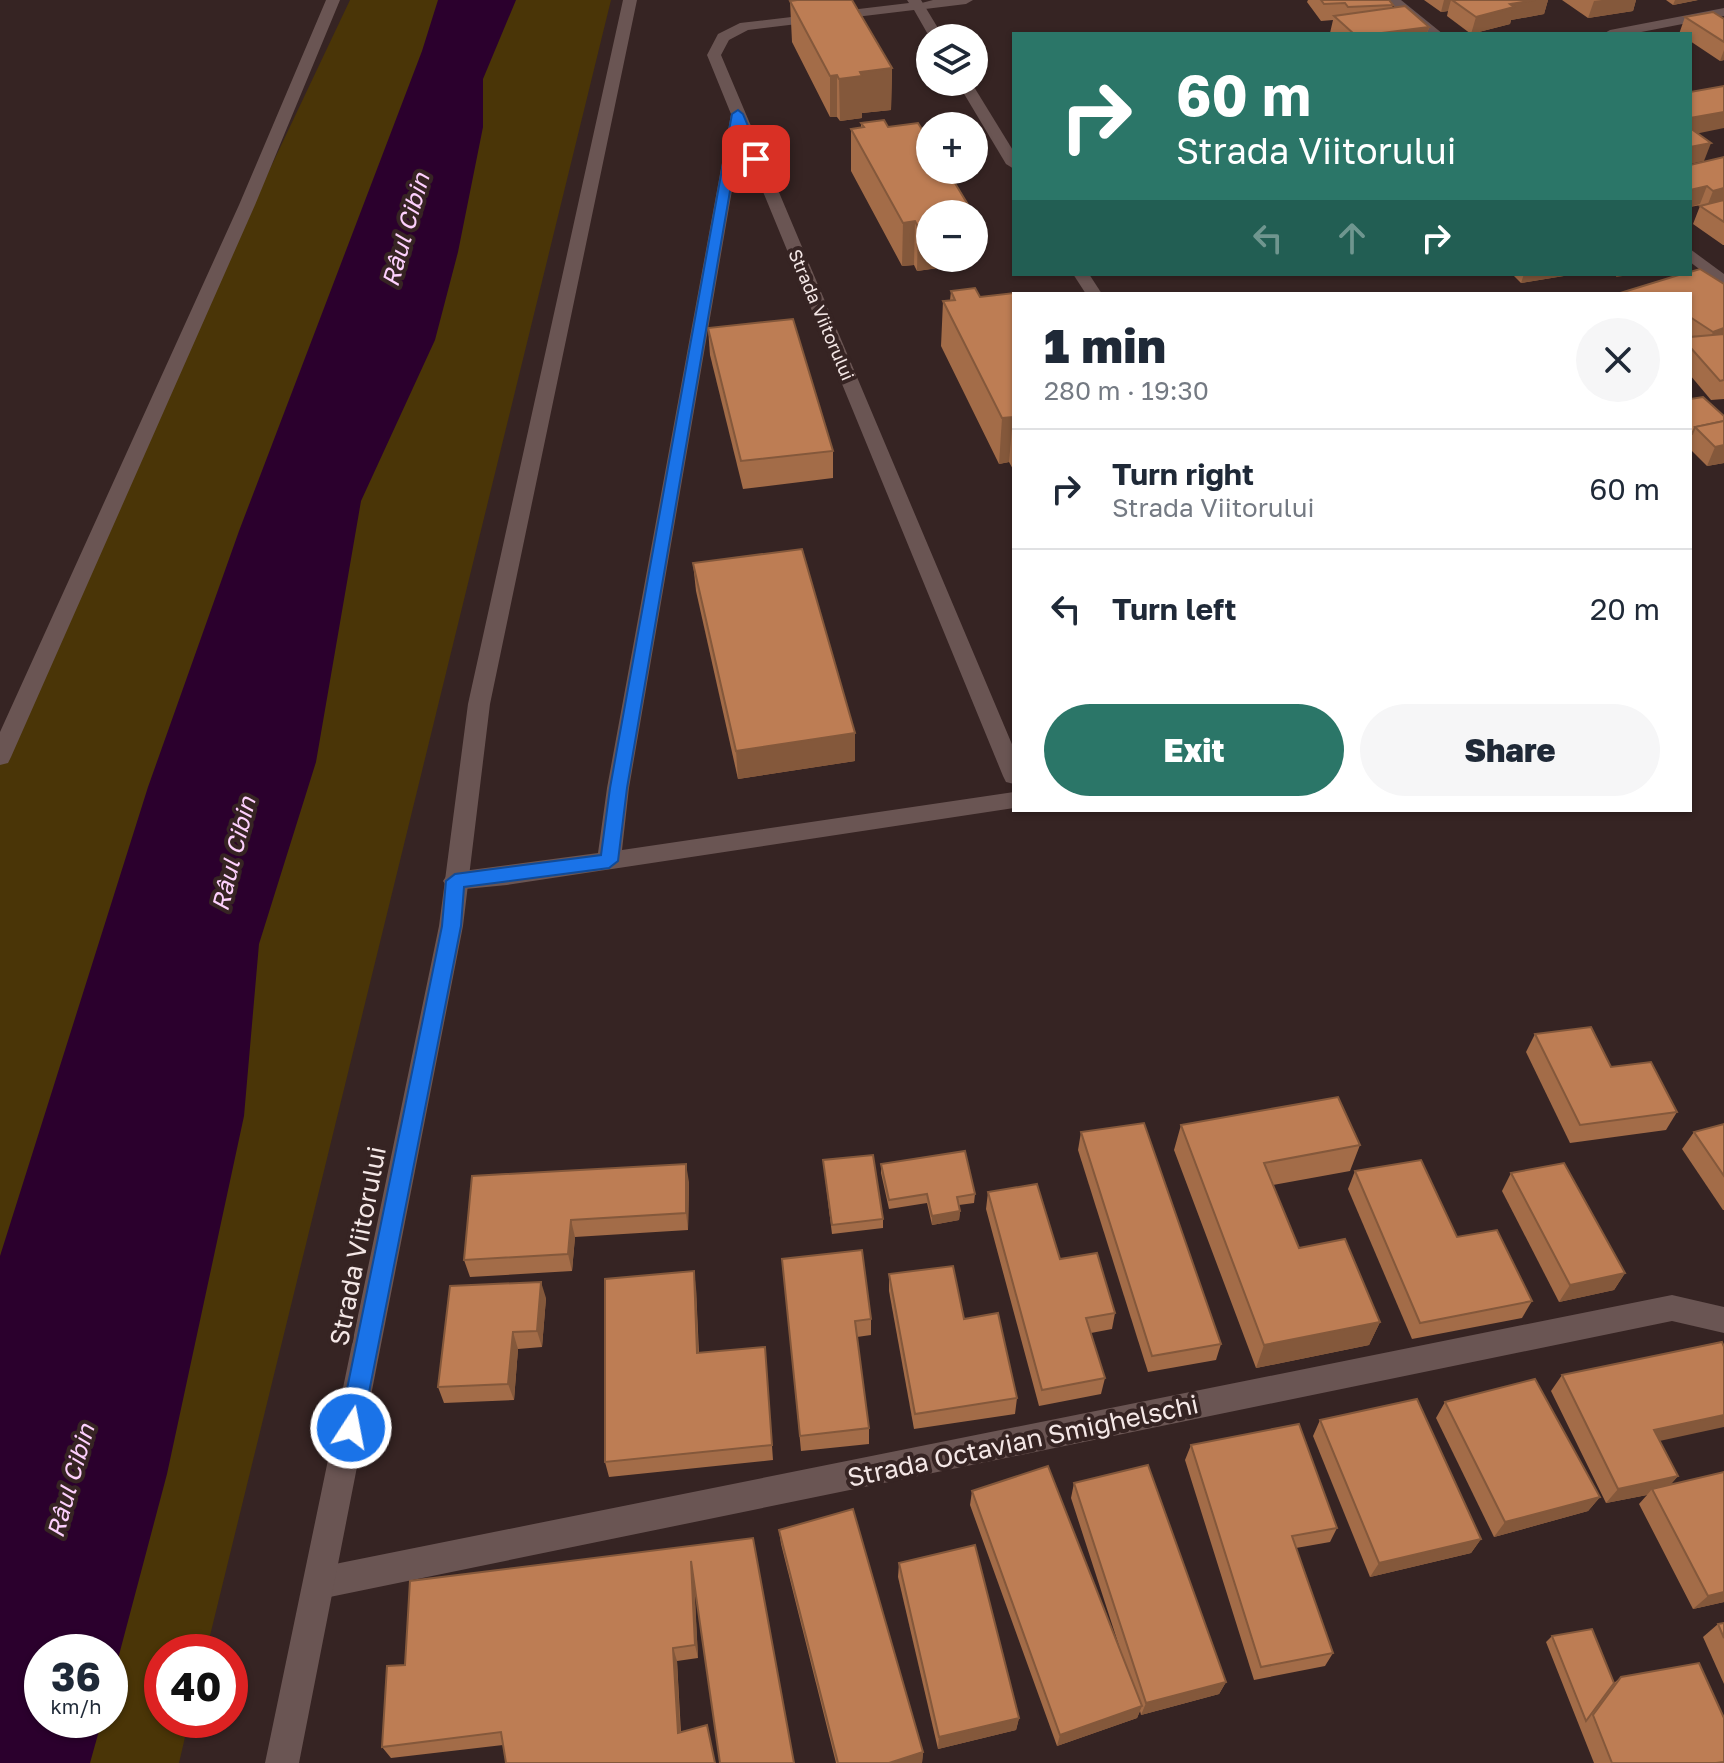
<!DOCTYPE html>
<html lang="en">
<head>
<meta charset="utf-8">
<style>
	body { margin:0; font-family:"Golos Text",sans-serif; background:#f6f6f7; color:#1f2937; height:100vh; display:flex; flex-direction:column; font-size:30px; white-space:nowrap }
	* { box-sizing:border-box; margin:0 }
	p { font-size:26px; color:#747a83 }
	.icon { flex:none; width:44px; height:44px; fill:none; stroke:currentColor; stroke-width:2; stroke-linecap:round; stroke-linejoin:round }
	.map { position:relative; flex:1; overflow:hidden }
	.details { position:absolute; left:1012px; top:292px; width:680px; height:520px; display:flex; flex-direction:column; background:#fff; border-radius:0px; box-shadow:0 2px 6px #0004 }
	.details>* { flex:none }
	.banner { position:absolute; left:1012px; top:32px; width:680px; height:244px; border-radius:0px; box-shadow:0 2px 6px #0004; background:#2b7668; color:#fff; overflow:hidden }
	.controls { position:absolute; left:916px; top:24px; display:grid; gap:16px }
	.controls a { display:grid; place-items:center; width:72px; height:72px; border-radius:50%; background:#fff; box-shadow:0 2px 6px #0004; font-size:40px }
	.speed { position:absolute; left:24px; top:1634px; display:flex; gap:16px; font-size:40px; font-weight:700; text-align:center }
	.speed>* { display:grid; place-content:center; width:104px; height:104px; border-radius:50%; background:#fff; box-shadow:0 2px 6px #0004; line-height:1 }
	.speed small { font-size:20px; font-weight:400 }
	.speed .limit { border:12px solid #d22; background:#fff; color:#111 }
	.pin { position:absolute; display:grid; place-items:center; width:68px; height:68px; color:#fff; margin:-34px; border-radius:16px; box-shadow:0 4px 12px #0006 }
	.me { position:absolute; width:88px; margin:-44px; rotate:11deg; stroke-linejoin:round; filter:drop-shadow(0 0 6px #0008) }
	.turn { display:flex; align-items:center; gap:28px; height:168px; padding:0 32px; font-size:36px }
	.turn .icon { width:104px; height:104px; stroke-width:2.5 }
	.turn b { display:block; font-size:56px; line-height:68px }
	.lanes { display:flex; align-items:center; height:76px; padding:0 32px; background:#0003; justify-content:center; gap:40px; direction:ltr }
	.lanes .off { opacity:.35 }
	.round { display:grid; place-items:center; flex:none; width:84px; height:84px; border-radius:42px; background:#f6f6f7 }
	.summary { display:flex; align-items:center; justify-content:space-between; height:136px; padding:0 32px }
	h1 { font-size:48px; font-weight:800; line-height:60px }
	.primary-button { display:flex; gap:16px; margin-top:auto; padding:16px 32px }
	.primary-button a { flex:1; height:92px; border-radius:48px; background:#2b7668; color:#fff; font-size:32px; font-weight:800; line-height:92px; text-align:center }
	.primary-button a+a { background:#f6f6f7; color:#1f2937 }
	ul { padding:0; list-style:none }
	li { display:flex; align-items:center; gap:24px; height:120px; padding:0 32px; border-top:2px solid #e0e1e3 }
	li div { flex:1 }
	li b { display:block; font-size:30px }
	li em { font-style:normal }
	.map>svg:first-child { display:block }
	.green { fill:#4a3507; fill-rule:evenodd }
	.water { fill:#2b002d }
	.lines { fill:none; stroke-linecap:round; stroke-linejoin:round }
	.lane { fill:#6a5553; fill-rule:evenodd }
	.street { fill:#6a5553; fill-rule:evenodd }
	.secondary { fill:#6a5553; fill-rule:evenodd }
	.wall { fill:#a36c48 }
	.shaded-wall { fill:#84583b }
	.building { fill:#bd7d54; stroke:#84583b; stroke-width:2 }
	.route { fill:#1a73e8; stroke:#114b97; stroke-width:2 }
	.labels { text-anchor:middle; stroke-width:8; stroke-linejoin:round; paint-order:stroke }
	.far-street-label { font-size:18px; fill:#f4e7e6; stroke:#362423 }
	.water-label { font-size:24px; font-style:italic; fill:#fdd0fd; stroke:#362423 }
	.near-street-label { font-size:26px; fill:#f4e7e6; stroke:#362423 }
</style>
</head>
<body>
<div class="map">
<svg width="1724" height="1763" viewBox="0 0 1724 1763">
	<rect width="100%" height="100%" fill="#362423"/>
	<!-- green -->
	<path class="green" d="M 350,0 L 611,0 L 206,1652 L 162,1652 L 162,1720 L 189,1720 L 179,1763 L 0,1763 L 0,738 ZM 42,1652 L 110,1652 L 110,1720 L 42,1720 Z"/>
	<!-- water -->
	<polygon class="water" points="438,0 516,0 483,79 483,127 458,252 435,340 361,501 316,762 259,944 244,1116 167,1474 110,1689 110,1652 42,1652 42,1720 102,1720 90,1763 0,1763 0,1256 148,787 239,531 422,51"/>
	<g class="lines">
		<!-- lane -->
		<polygon class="lane" points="933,0 973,0 966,4 917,10 910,6"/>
		<!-- street -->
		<g class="street">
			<polygon points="326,0 340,0 255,205 11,757 8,763 0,765 0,732 239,205"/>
			<polygon points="907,0 921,0 944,38 930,38 914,10 748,30 729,40 721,55 1014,749 1014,784 1006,782 1003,776 741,138 629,788 622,850 1014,792 1014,808 507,885 455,890 447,887 443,881 447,875 455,872 598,853 607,788 731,114 707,55 718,34 740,23 909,3"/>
			<polygon points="1386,0 1401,0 1443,34 1427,34"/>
			<polygon points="1724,8 1724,16 1631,34 1603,34 1610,30"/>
			<polygon points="957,82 971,82 1014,152 1014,169 1006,164"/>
			<polygon points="1690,249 1724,274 1724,288 1690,262"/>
			<polygon points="1073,274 1089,274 1102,294 1086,294"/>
			<polygon points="1672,1295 1724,1307 1724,1333 1672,1321 320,1599 309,1594 304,1583 309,1572 320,1567"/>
		</g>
		<!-- secondary -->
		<polygon class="secondary" points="623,0 637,0 490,704 463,926 299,1763 265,1763 439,926 468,704"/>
	</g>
	<!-- wall -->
	<g class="wall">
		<polygon points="794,0 852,0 892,68 891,110 862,113 862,118 840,121 837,117 830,117 792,42 790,1"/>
		<polygon points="1308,0 1389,0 1393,5 1392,8 1429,27 1427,34 1332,34 1330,33 1333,20 1321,21 1307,2"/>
		<polygon points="1424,0 1548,0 1544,14 1511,20 1510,24 1471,34 1447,16 1448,11 1441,12"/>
		<polygon points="1562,0 1636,0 1633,11 1588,18"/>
		<polygon points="1666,0 1698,0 1673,5"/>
		<polygon points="1685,17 1724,19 1724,60 1720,61 1690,41 1690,34 1679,34"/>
		<polygon points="861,123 938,261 938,268 917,271 914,265 902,266 851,171 851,129 861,128"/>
		<polygon points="1724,157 1724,245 1723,245 1693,224 1700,206 1701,205 1690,207"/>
		<polygon points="1512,274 1576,274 1521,283"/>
		<polygon points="1724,284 1724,399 1711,400 1690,375 1690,294"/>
		<polygon points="951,291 980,297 1014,294 1014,471 1009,462 999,464 941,346 943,301 950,300"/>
		<polygon points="708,328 833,451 833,478 743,489 710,355"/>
		<polygon points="1690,399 1724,463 1707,466 1690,449"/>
		<polygon points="693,563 855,733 855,761 738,779 696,591"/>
		<polygon points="1535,1034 1611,1067 1677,1112 1666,1130 1570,1143 1526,1052"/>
		<polygon points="1724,1124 1724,1210 1723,1210 1682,1149 1694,1132"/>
		<polygon points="1181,1125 1360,1145 1350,1171 1273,1185 1299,1248 1380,1322 1369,1345 1256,1368 1174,1150"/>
		<polygon points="1081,1132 1221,1344 1216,1360 1148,1372 1078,1150"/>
		<polygon points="823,1160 883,1219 883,1228 832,1234"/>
		<polygon points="881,1164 975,1194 974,1203 959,1205 960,1211 959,1220 932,1225 927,1203 889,1209 881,1173"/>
		<polygon points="1355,1171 1457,1237 1532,1301 1522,1318 1412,1339 1348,1189"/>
		<polygon points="1511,1173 1625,1273 1614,1290 1559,1302 1502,1191"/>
		<polygon points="472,1176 689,1182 688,1230 575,1237 572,1271 470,1277 464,1260"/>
		<polygon points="988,1192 1115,1313 1112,1329 1091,1333 1105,1378 1101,1394 1039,1406 986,1209"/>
		<polygon points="889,1274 1017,1398 1015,1414 914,1429 889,1291"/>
		<polygon points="784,1276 871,1319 871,1335 857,1337 869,1428 869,1444 801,1451"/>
		<polygon points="696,1288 699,1353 765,1347 773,1460 609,1477 605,1462"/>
		<polygon points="546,1298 542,1347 518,1349 514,1400 444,1403 438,1387"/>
		<polygon points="1562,1375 1660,1441 1678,1476 1670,1485 1724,1472 1724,1602 1693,1609 1639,1504 1647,1495 1606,1503 1551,1391"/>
		<polygon points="1445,1402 1600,1497 1588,1511 1494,1537 1436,1418"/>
		<polygon points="1320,1420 1481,1539 1471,1553 1370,1577 1313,1436"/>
		<polygon points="1191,1445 1337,1528 1330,1542 1296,1548 1333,1653 1325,1666 1254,1680 1185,1460"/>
		<polygon points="1074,1483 1226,1682 1219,1694 1141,1715 1140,1711 1137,1718 1057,1746 970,1505 972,1491 1122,1655 1071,1498"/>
		<polygon points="779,1530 923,1752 922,1763 836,1763 781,1544"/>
		<polygon points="899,1563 1019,1718 1016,1730 938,1749 898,1577"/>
		<polygon points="694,1584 698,1658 677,1661 681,1733 715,1763 503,1745 391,1758 382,1747 405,1665"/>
		<polygon points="1724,1623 1724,1684 1703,1637 1718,1624"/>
		<polygon points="1552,1636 1614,1683 1621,1677 1724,1762 1724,1763 1594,1763 1546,1642"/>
	</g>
	<!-- shaded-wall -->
	<g class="shaded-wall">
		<polygon points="1444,0 1451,0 1448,11 1441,12"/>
		<polygon points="1535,0 1548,0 1544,14 1511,20 1510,24 1471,34 1476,17 1510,4"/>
		<polygon points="1602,0 1636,0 1633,11 1588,18 1594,1"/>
		<polygon points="1675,0 1698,0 1673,5"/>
		<polygon points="1429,27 1427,34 1374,34"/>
		<polygon points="1724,50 1724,60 1720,61"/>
		<polygon points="892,68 891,110 862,113 862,118 840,121 839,79 860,72"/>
		<polygon points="837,75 837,117 830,117 830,76"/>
		<polygon points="1724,112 1724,128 1690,135 1690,118"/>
		<polygon points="1711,143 1704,161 1690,164 1690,147"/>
		<polygon points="1707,186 1700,204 1690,207 1690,190"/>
		<polygon points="1724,188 1724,204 1706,209 1713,191"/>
		<polygon points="915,221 914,265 902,266 903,223"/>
		<polygon points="930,226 930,258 959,258 938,261 938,268 917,271 918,227"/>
		<polygon points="1524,274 1576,274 1521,283"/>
		<polygon points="1617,274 1636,274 1616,277"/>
		<polygon points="1724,328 1724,344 1705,351 1713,332"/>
		<polygon points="1013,417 1009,462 999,464 1002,418"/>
		<polygon points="1724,445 1724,463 1707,466 1715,447"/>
		<polygon points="855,733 855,761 738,779 736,751"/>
		<polygon points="686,1164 689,1182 688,1230 686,1213"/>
		<polygon points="960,1211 959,1220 932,1225 932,1216"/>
		<polygon points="571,1220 575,1237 572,1271 568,1254"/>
		<polygon points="694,1271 696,1288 699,1369 697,1353"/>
		<polygon points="1625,1273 1614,1290 1559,1302 1570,1285"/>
		<polygon points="541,1282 546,1298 542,1347 537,1331"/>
		<polygon points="1380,1322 1369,1345 1256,1368 1264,1345"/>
		<polygon points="513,1332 518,1349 514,1400 508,1384"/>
		<polygon points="1724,1415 1724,1427 1641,1445 1654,1430"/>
		<polygon points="1678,1476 1665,1491 1652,1489 1647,1495 1606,1503 1618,1489"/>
		<polygon points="1600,1497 1588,1511 1494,1537 1505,1522"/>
		<polygon points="1481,1539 1471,1553 1370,1577 1379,1563"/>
		<polygon points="691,1561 694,1575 698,1658 695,1645"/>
		<polygon points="1724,1592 1724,1602 1693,1609 1708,1596"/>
		<polygon points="673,1648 677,1661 681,1745 678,1733"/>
		<polygon points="1226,1682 1219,1694 1141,1715 1146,1703"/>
		<polygon points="1142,1706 1137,1718 1057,1746 1060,1735"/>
		<polygon points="1019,1718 1016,1730 938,1749 939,1737"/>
		<polygon points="923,1752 922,1763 889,1763"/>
	</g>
	<!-- building -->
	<g class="building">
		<polygon points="797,0 852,0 892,68 860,72 862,76 839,79 837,75 830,76 790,1"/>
		<polygon points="1321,0 1389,0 1393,5 1348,7 1345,3 1324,4"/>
		<polygon points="1452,0 1535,0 1510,4 1514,7 1476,17"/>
		<polygon points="1405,6 1429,27 1374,34 1354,34 1334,16"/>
		<polygon points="1713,12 1724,19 1724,42 1685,17"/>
		<polygon points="1724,86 1724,112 1690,118 1690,92"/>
		<polygon points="884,120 888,127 918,123 930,142 930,170 947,170 973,213 964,214 930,214 930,226 918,227 915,221 903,223 851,129 864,127 861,123"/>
		<polygon points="1690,128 1711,143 1690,147"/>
		<polygon points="1724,157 1724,188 1713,191 1707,186 1690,190 1690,165"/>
		<polygon points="1724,200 1724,222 1700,206"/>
		<polygon points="1700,269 1724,284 1724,328 1713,332 1690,317 1690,294 1617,294 1682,274 1690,274 1690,272"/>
		<polygon points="975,288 980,297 1014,293 1014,420 1013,417 1002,418 943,301 955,300 951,291"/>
		<polygon points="793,319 833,451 741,461 708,328"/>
		<polygon points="1724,334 1724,380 1720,381 1690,347 1690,337"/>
		<polygon points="1703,397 1724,416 1724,421 1695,427 1692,434 1690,434 1690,399"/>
		<polygon points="1724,421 1724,445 1715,447 1695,427"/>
		<polygon points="802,549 855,733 736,751 693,563"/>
		<polygon points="1591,1027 1611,1067 1651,1062 1677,1112 1580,1125 1535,1034"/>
		<polygon points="1338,1097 1360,1145 1264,1163 1299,1248 1345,1239 1380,1322 1264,1345 1181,1125"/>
		<polygon points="1144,1123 1221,1344 1152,1356 1081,1132"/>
		<polygon points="1724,1124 1724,1176 1694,1132"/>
		<polygon points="965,1151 975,1194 957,1197 960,1211 932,1216 927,1194 889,1200 881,1164"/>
		<polygon points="873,1155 883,1219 832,1225 823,1160"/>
		<polygon points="1421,1160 1457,1237 1497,1230 1532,1301 1420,1323 1355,1171"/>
		<polygon points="1564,1163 1625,1273 1570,1285 1511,1173"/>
		<polygon points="686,1164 686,1213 571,1220 568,1254 464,1260 472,1176"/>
		<polygon points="1037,1184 1060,1259 1097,1253 1115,1313 1086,1318 1105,1378 1042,1390 988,1192"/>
		<polygon points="862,1250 871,1319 855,1321 869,1428 800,1436 782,1259"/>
		<polygon points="953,1266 964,1319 998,1313 1017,1398 915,1414 889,1274"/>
		<polygon points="694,1271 697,1353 765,1347 772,1445 605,1462 605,1279"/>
		<polygon points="541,1282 537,1331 513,1332 508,1384 438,1387 450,1286"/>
		<polygon points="1722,1342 1724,1347 1724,1415 1654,1430 1678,1476 1618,1489 1562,1375"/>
		<polygon points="1535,1379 1600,1497 1505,1522 1445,1402"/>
		<polygon points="1417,1399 1481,1539 1379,1563 1320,1420"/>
		<polygon points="1299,1424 1337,1528 1292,1536 1333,1653 1261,1667 1191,1445"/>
		<polygon points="1148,1465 1226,1682 1146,1703 1074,1483"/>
		<polygon points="1048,1466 1142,1706 1060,1735 972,1491"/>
		<polygon points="1724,1472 1724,1592 1708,1596 1652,1489"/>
		<polygon points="853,1509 923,1752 889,1763 838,1763 779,1530"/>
		<polygon points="753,1538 794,1763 720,1763 691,1561 695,1645 673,1648 678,1733 707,1725 715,1763 506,1763 501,1732 382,1747 387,1666 405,1665 410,1581"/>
		<polygon points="975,1545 1019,1718 939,1737 899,1563"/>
		<polygon points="1724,1623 1724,1638 1718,1624"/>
		<polygon points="1592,1629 1614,1683 1586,1721 1552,1636"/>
		<polygon points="1699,1663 1724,1718 1724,1762 1716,1763 1612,1763 1593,1715 1621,1677"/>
	</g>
	<!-- route -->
	<polygon class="route" points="738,110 743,114 762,159 752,161 740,133 627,788 618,861 609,868 464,887 461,926 362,1428 359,1436 351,1439 342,1436 339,1428 442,926 446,881 455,874 601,855 610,788 732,114"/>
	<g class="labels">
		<!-- far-street labels -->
		<g class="far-street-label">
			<text transform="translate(821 315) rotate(67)" y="6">Strada Viitorului</text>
		</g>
		<!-- water labels -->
		<g class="water-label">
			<text transform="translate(406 230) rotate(-74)" y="8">Râul Cibin</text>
			<text transform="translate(234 854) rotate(-76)" y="8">Râul Cibin</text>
			<text transform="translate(71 1481) rotate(-74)" y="8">Râul Cibin</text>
		</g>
		<!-- near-street labels -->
		<g class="near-street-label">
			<text transform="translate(358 1246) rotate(-79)" y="9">Strada Viitorului</text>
			<text transform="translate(1023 1441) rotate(-12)" y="9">Strada Octavian Smighelschi</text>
		</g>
	</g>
</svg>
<div class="controls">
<a><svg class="icon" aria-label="layers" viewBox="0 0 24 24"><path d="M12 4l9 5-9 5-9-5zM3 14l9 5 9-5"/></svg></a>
<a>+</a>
<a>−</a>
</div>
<div class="speed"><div>36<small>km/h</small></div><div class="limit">40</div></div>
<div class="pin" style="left:756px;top:159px;background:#d93025"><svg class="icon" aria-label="arrive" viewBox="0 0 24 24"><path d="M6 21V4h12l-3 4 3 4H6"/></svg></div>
<svg class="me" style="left:351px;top:1428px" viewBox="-20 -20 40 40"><circle r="17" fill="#1a73e8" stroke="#fff" stroke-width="3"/><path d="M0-11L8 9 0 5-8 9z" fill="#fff"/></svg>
<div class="banner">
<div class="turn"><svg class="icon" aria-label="right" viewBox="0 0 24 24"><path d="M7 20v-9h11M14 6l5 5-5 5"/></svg><div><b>60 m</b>Strada Viitorului</div></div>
<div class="lanes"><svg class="icon off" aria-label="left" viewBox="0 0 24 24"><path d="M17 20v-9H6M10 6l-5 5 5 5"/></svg><svg class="icon off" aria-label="ahead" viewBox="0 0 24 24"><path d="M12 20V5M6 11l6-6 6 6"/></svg><svg class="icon" aria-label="right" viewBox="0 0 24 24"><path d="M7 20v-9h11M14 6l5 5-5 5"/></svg></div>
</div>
<section class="details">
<div class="summary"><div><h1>1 min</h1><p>280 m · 19:30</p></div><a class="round"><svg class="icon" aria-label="close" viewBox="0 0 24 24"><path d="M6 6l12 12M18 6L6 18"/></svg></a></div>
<ul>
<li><svg class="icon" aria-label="right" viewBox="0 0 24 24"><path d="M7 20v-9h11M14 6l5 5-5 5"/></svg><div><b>Turn right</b><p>Strada Viitorului</p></div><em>60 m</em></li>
<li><svg class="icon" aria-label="left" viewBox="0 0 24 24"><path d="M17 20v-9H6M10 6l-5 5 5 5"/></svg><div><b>Turn left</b></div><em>20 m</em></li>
</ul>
<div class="primary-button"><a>Exit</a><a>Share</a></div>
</section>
</div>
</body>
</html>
